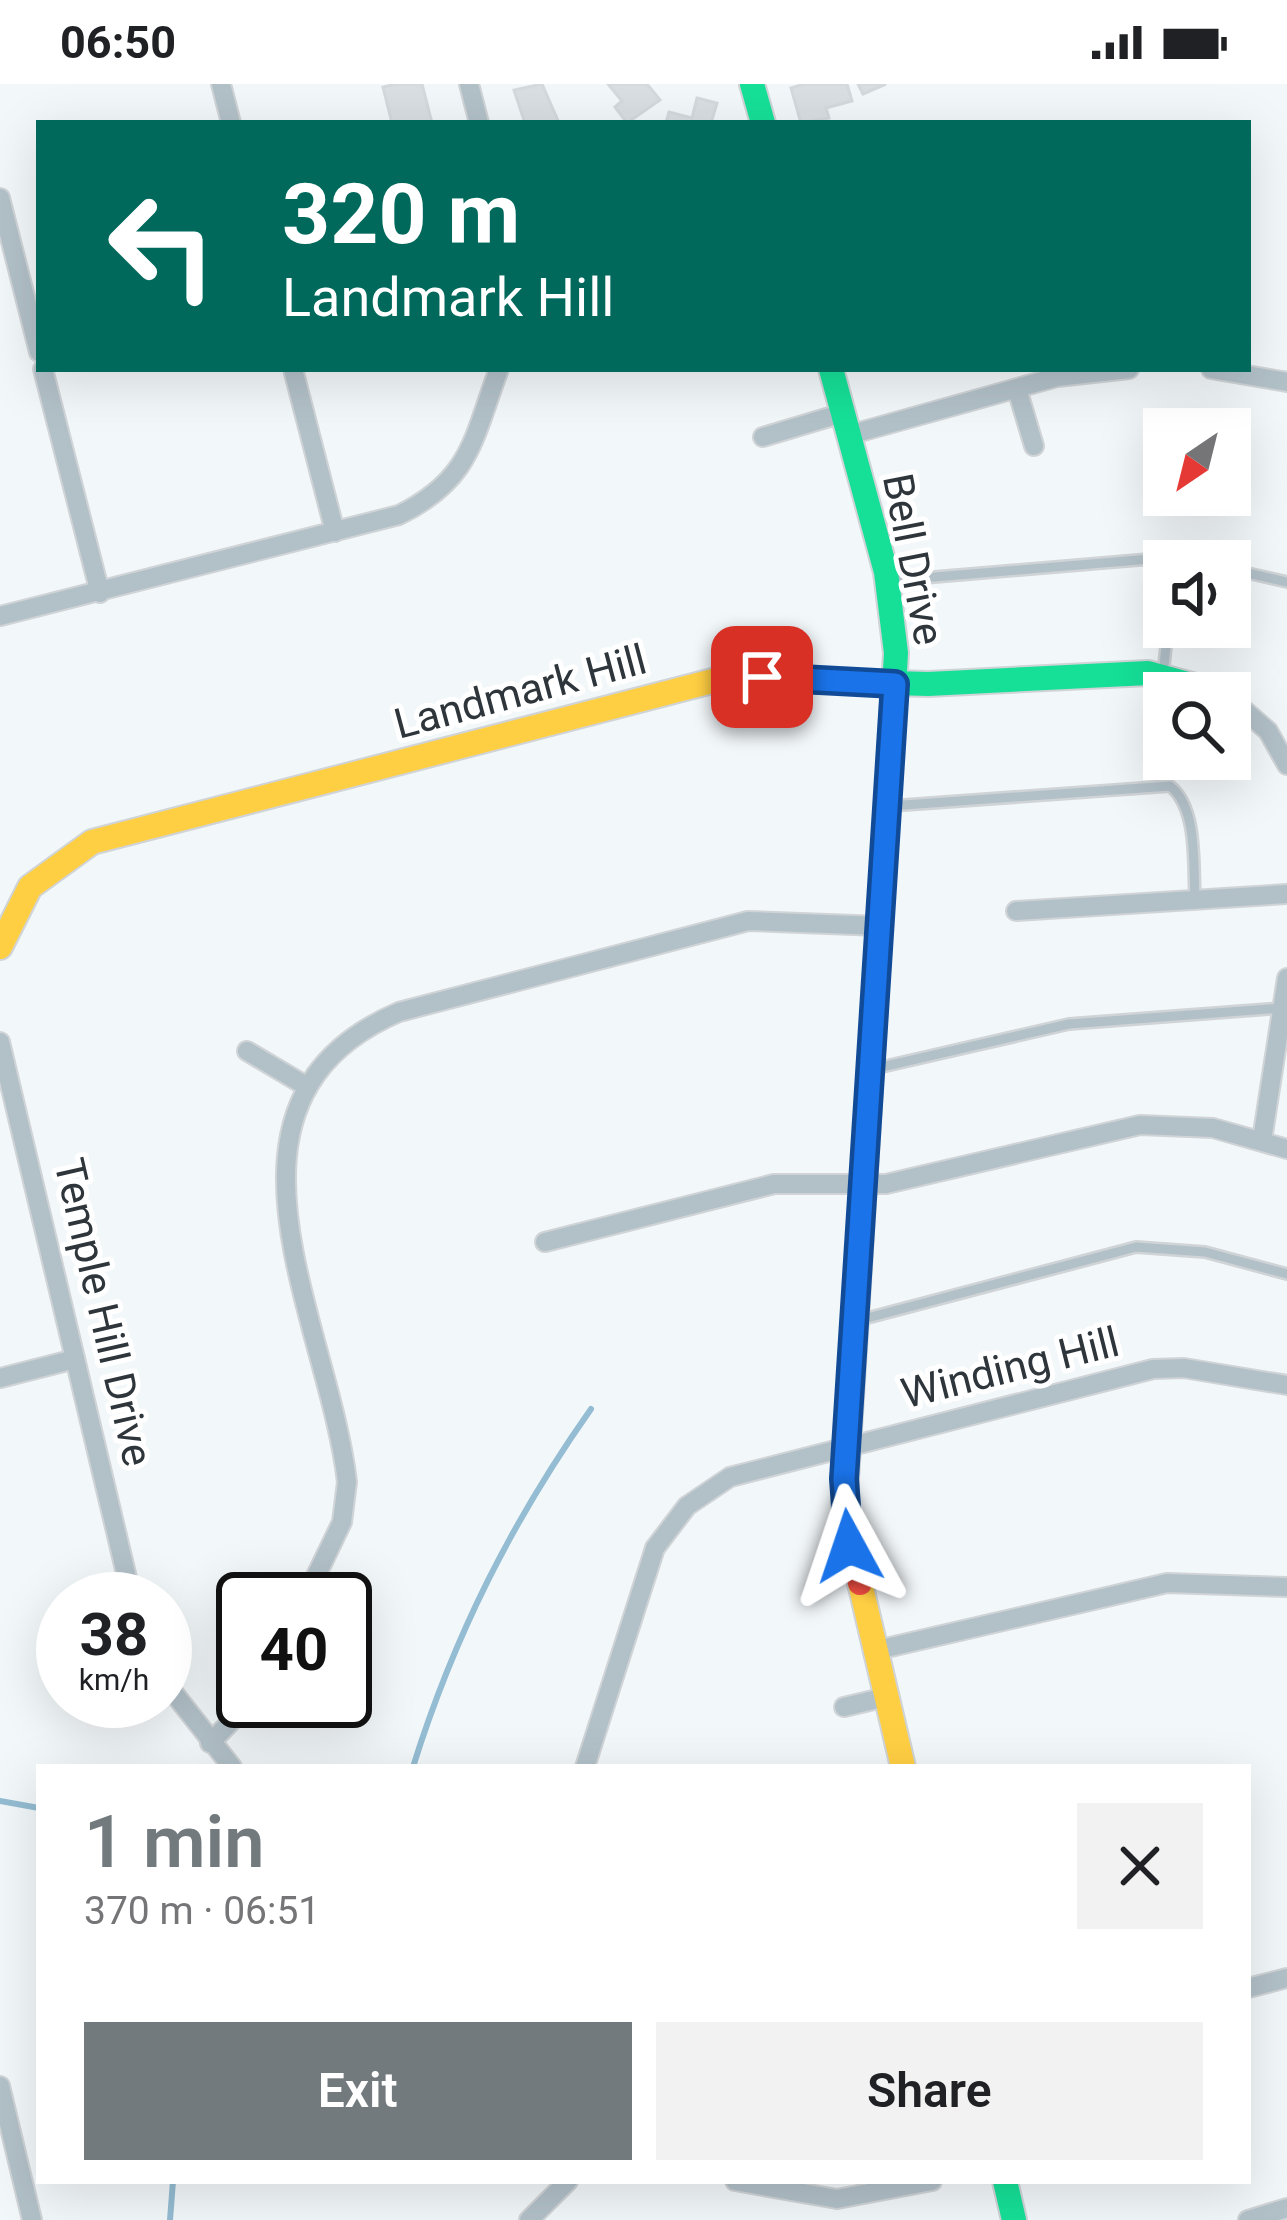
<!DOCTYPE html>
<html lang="en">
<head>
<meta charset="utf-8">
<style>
	body { margin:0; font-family:Roboto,sans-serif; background:#f2f2f2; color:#202124; height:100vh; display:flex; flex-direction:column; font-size:45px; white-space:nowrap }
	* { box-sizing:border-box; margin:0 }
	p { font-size:39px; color:#757577 }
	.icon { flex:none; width:66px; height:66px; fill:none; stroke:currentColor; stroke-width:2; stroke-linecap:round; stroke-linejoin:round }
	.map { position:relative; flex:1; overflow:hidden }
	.drawer { position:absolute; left:36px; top:1680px; width:1215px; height:420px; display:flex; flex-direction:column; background:#fff; border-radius:0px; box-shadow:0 12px 48px #0002 }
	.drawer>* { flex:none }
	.top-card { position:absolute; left:36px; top:36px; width:1215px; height:252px; border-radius:0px; box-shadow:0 12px 48px #0002; background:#00695c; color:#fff; overflow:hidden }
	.needle { width:78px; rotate:215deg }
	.controls { position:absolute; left:1143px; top:324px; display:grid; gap:24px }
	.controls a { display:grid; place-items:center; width:108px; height:108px; border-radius:0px; background:#fff; box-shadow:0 12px 48px #0002; font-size:60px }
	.speed { position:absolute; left:36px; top:1488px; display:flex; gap:24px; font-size:60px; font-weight:700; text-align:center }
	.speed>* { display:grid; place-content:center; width:156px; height:156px; border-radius:50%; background:#fff; box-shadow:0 12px 48px #0002; line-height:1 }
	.speed small { font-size:30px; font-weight:400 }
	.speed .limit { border:6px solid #111; border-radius:18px; background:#fff; color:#111 }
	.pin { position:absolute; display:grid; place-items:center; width:102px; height:102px; color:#fff; margin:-51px; border-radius:24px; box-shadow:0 6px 18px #0006 }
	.me { position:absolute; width:132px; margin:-66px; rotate:355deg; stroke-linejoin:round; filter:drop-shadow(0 0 9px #0008) }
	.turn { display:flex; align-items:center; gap:42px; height:252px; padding:0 48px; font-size:54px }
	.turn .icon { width:156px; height:156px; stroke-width:2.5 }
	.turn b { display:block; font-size:84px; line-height:102px }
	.round { display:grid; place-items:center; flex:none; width:126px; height:126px; border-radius:0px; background:#f2f2f2 }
	.headline { display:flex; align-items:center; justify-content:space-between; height:204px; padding:0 48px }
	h1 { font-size:72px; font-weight:600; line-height:90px; color:#737a7e }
	.primary-button { display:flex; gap:24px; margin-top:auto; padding:24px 48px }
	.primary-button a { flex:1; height:138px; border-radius:0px; background:#737a7e; color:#fff; font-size:48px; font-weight:600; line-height:138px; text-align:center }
	.primary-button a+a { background:#f2f2f2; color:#202124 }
	.status { display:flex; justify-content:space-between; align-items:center; height:84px; padding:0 60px; background:#fff; direction:ltr }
	.status svg { height:33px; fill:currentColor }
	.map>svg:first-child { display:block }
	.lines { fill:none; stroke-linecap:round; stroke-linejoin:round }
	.stream { stroke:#94bcd2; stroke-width:6 }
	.building { fill:#d8dee2; stroke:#d3d9dc; stroke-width:3 }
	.lane-casing { stroke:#d0d4d7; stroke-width:14 }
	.street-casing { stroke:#d0d4d7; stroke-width:22 }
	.fast-casing { stroke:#d0d4d7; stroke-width:28 }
	.slow-casing { stroke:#d0d4d7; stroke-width:28 }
	.jam-casing { stroke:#d0d4d7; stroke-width:28 }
	.lane { stroke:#b2c0c8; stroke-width:9 }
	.street { stroke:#b2c0c8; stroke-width:18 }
	.fast { stroke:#16e098; stroke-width:24 }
	.slow { stroke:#ffcf43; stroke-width:24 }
	.jam { stroke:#f24e42; stroke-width:24 }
	.route-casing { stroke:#114b97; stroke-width:30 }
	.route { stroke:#1a73e8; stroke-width:21 }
	.labels { text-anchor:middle; stroke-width:10; stroke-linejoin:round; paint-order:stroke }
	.street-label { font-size:42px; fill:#2e363b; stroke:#fff }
</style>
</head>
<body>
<div class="status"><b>06:50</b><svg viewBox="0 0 49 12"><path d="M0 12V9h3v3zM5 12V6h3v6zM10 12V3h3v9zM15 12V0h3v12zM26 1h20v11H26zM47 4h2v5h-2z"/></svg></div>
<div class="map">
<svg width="1287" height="2136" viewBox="0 0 1287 2136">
	<rect width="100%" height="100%" fill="#f2f7fa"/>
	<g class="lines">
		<!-- stream -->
		<g class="stream">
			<path d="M 413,1683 C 454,1552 512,1437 591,1325"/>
			<polyline points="0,1717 39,1724"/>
			<polyline points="170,2136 173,2097"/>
		</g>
	</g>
	<!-- building -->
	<g class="building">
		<polygon points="396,0 422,0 432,39 392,39 383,3"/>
		<polygon points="542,0 559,39 525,39 514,6"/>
		<polygon points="608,0 647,0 660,16 627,39 615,23 622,17"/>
		<polygon points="804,0 847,0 852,17 826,24 829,34 801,39 791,4"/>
		<polygon points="858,0 886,0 863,10"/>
		<polygon points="697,14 717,19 711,39 666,39 669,28 692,34"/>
	</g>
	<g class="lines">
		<defs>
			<g id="lane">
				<polyline points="1230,485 1287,498"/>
				<polyline points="887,497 1174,473 1191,477"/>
				<polyline points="1163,591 1168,543"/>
				<path d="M 890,722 L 1170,702 C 1198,724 1193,781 1195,814"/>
				<polyline points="873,985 1069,940 1282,924"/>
				<polyline points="856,1237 1136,1163 1205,1168 1287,1190"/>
			</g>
			<g id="street">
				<polyline points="221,0 231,39"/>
				<polyline points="469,0 479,39"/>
				<polyline points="0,114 39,268"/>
				<polyline points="43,285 100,509"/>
				<polyline points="293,285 335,448"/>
				<polyline points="1211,285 1287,298"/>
				<polyline points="1017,305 1034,362"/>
				<polyline points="849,351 1057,293 1129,285"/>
				<polyline points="763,353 843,329"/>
				<path d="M 0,532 L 399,431 C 472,395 473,354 499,285"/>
				<polyline points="1230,614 1268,647 1287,681"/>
				<polyline points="1016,827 1287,810"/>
				<polyline points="0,958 132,1515"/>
				<polyline points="247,967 306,1002"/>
				<polyline points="1262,1056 1287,894"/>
				<polyline points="545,1158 774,1100 886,1100 1140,1041 1213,1044 1287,1065"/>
				<polyline points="0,1294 75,1275"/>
				<path d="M 305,1515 L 342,1438 L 347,1398 C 329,1238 192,1017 399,928 L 748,837 L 880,842"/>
				<polyline points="873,1567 1167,1499 1287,1503"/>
				<polyline points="165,1598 232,1683"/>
				<polyline points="844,1623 886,1613"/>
				<polyline points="210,1659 251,1617"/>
				<polyline points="585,1683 655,1464 687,1422 730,1393 1153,1285 1184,1284 1287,1301"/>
				<polyline points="1248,1904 1287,1894"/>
				<polyline points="0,2002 32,2136"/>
				<polyline points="735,2097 837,2115 932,2097"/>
				<polyline points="529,2136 568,2097"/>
				<polyline points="1248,2136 1287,2124"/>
			</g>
			<g id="fast">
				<polyline points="752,0 763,39"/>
				<polyline points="831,285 886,488 896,569 884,774"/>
				<polyline points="828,597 928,600 1148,589 1221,609"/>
				<polyline points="1005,2097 1014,2136"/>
			</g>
			<g id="slow">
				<polyline points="0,863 30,803 92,758 724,594 828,597"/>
				<polyline points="860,1499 903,1683"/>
			</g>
			<polyline id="jam" points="860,1499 844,1428 884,774"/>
		</defs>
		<!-- lane casing -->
		<use href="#lane" class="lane-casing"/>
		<!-- street casing -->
		<use href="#street" class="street-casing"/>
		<!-- fast casing -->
		<use href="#fast" class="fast-casing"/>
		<!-- slow casing -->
		<use href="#slow" class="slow-casing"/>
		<!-- jam casing -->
		<use href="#jam" class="jam-casing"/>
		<!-- lane -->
		<use href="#lane" class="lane"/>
		<!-- street -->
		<use href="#street" class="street"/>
		<!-- fast -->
		<use href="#fast" class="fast"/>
		<!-- slow -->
		<use href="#slow" class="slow"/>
		<!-- jam -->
		<use href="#jam" class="jam"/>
	</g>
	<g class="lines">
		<defs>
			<polyline id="route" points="762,593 895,600 844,1395 849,1462"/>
		</defs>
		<!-- route casing -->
		<use href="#route" class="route-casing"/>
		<!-- route -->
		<use href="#route" class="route"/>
	</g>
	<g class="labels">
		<!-- street labels -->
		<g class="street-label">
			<text transform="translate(914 475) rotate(79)" y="15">Bell Drive</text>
			<text transform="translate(520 607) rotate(-15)" y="15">Landmark Hill</text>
			<text transform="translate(104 1228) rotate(77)" y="15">Temple Hill Drive</text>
			<text transform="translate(1010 1283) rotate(-14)" y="15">Winding Hill</text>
		</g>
	</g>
</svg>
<div class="controls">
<a><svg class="needle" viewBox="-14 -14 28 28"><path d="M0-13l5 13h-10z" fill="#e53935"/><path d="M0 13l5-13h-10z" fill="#757577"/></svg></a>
<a><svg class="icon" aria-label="sound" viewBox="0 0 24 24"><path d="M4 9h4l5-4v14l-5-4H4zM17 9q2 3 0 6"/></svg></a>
<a><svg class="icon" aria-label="search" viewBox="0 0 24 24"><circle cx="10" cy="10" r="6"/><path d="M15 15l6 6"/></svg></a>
</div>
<div class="speed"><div>38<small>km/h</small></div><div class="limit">40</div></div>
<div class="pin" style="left:762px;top:593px;background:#d93025"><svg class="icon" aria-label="arrive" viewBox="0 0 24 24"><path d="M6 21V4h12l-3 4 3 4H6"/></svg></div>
<svg class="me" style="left:849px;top:1462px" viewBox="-20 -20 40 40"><path d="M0-17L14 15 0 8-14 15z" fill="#1a73e8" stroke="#fff" stroke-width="4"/></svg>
<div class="top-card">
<div class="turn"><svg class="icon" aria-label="left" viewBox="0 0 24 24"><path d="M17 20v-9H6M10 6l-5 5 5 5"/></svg><div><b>320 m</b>Landmark Hill</div></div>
</div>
<section class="drawer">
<div class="headline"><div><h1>1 min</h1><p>370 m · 06:51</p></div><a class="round"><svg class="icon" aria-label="close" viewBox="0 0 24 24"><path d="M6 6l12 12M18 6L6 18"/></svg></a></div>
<div class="primary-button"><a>Exit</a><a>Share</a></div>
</section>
</div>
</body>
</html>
